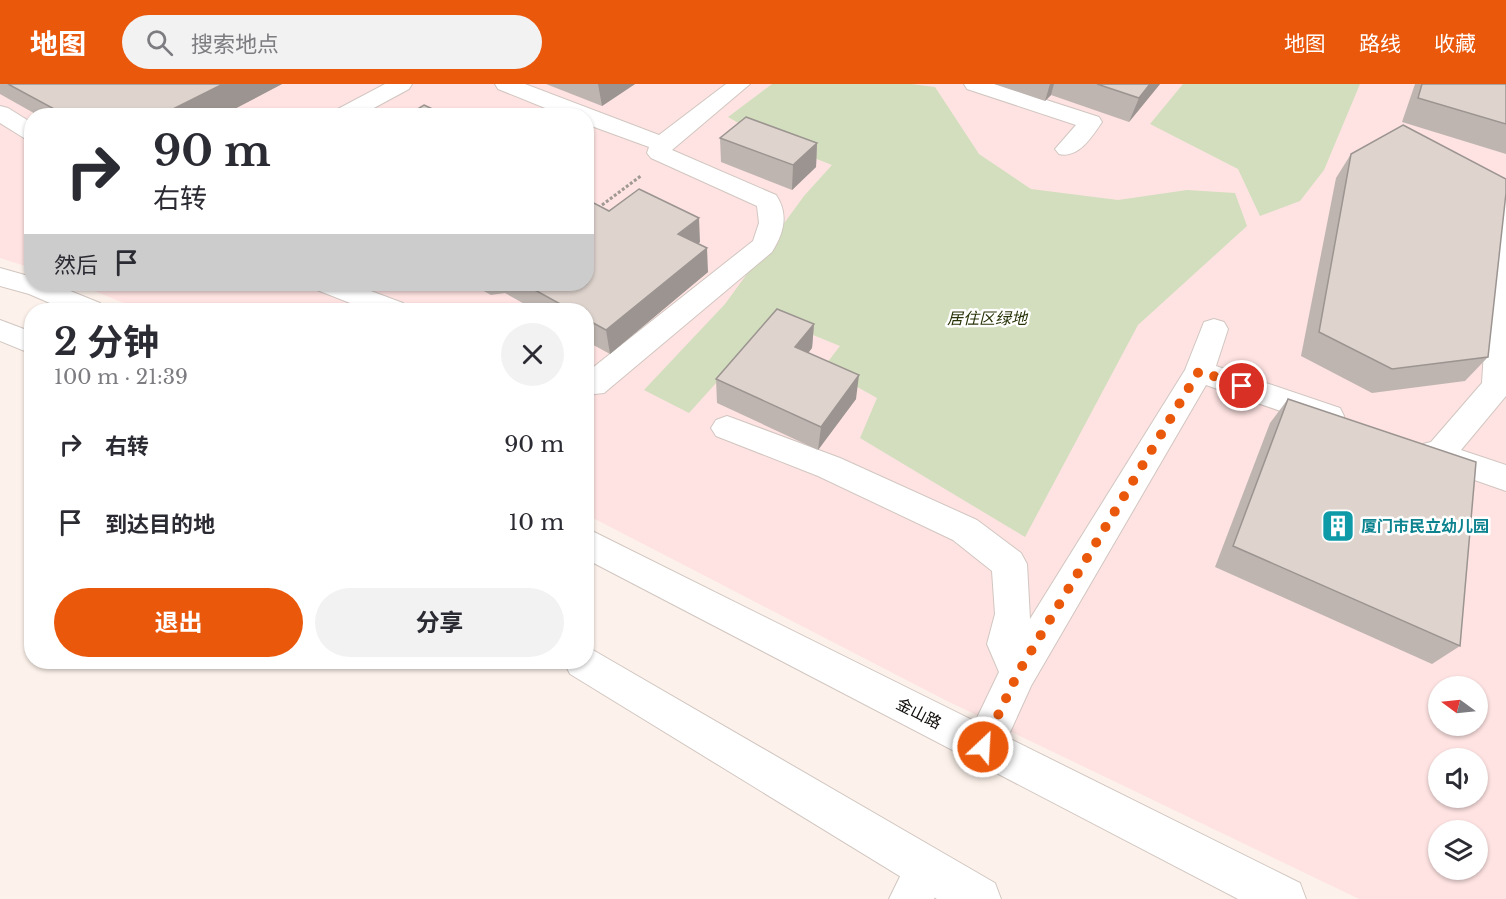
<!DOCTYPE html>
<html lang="zh">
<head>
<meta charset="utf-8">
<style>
	body { margin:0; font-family:"Libre Baskerville","Noto Sans SC",serif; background:#f2f2f3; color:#2b2b33; height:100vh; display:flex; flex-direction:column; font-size:22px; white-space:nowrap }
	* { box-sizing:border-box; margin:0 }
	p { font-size:20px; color:#7c7c81 }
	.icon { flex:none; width:33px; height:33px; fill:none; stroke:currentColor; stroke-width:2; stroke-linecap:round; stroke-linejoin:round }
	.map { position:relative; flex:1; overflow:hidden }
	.drawer { position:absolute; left:24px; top:219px; width:570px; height:366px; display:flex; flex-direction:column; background:#fff; border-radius:24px; box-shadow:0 2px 4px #0004 }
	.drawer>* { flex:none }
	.top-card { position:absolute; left:24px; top:24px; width:570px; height:183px; border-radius:24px; box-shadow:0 2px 4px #0004; background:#fff; color:#2b2b33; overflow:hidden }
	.needle { width:39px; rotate:285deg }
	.controls { position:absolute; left:1428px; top:592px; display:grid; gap:12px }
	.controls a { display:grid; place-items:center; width:60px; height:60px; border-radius:50%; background:#fff; box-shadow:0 2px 4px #0004; font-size:30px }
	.pin { position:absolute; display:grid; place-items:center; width:51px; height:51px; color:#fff; margin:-26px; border:3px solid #fff; border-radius:50%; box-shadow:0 2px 6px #0007 }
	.me { position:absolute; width:66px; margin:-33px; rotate:25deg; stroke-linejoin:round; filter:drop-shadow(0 0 4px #0008) }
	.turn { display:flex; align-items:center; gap:21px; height:126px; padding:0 30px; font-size:27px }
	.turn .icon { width:78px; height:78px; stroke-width:2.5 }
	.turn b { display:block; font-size:42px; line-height:51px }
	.then { display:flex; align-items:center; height:57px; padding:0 30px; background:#0003; gap:12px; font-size:22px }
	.round { display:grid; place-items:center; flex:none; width:63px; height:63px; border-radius:32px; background:#f2f2f3 }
	.summary { display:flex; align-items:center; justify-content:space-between; height:102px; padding:0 30px }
	h1 { font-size:36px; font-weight:700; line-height:45px }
	.action { display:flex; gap:12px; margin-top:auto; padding:12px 30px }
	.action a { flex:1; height:69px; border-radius:36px; background:#ea580c; color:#fff; font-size:24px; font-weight:700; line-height:69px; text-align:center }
	.action a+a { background:#f2f2f3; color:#2b2b33 }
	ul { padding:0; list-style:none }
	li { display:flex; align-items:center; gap:18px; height:78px; padding:0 30px }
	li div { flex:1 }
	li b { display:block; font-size:22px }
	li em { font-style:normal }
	header { display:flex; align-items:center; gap:36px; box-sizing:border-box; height:84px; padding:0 30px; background:#ea580c; color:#fff }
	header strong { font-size:28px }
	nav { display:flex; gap:33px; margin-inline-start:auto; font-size:21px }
	.search { width:420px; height:54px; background:#f2f2f3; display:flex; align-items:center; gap:15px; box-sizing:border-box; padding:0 21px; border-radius:33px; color:#7c7c81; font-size:22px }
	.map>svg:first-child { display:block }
	.commercial { fill:#fee3e2; fill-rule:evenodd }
	.green { fill:#d2debd }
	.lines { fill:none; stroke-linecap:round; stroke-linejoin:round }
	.minor-casing { stroke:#d1c6c0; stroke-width:2 }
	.major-casing { stroke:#d1c6c0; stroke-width:2 }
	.path { stroke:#a19994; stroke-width:3; stroke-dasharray:3 2; stroke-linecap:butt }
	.minor { fill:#fff; fill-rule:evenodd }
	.major { fill:#fff; fill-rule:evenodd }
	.wall { fill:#bfb5b0 }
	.shaded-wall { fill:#9b9490 }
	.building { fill:#ded3cd; stroke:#9b9490; stroke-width:1.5 }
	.route { stroke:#ea580c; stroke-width:10; stroke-dasharray:0 18 }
	.labels { text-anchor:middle; stroke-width:5; stroke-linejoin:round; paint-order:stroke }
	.park-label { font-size:16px; font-style:italic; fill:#283408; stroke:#fff }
	.culture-label { font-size:16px; font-weight:bold; fill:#0d838f; stroke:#fff; text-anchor:start }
	.street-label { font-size:16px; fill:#0f0c0a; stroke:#fff }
</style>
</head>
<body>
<header>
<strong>地图</strong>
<div class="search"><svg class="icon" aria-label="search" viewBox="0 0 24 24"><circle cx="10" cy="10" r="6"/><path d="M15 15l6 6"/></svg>搜索地点</div>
<nav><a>地图</a><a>路线</a><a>收藏</a></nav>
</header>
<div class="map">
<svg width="1506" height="815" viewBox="0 0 1506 815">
	<rect width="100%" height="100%" fill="#fdf2eb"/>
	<!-- commercial -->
	<path class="commercial" d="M 0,0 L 1506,0 L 1506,815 L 1359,815 L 945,616 L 587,431 L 586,226 L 141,226 L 77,200 L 586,200 L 586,32 L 32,32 L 31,184 L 0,174 ZM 1438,603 L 1478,603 L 1478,642 L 1438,642 ZM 1438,675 L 1478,675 L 1478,714 L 1438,714 ZM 1438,747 L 1478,747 L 1478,786 L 1438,786 Z"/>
	<!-- green -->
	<g class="green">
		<polygon points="772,0 911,0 935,3 979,70 1031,105 1118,116 1187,106 1235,109 1247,142 1138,241 1025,453 860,354 877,314 823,284 840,262 774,235 689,329 644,306 725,220 804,112 832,81 768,56 728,33"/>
		<polygon points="1183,0 1360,0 1324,86 1300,117 1260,132 1238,85 1150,40"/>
	</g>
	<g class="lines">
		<defs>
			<g id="minor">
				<polygon points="385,0 412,0 409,5 359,32 331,32 334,27"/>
				<path d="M 495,0 L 525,0 L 659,51 L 726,0 L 750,0 L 672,66 L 776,111 C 789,130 784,149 772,168 L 604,309 L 586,311 L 586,289 L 753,157 L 759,139 L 757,122 L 651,74 L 647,69 L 649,63 L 586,40 L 586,32 L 565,32 L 498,5 Z"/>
				<path d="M 964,0 L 997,0 L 1099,33 L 1102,38 C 1092,53 1078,75 1059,70 L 1055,65 L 1076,41 L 967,5 Z"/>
				<polygon points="0,22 8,24 32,39 32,56 24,54 0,39"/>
				<polygon points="1506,102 1506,312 1461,366 1506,381 1506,407 1423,378 1418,369 1423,360 1431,358 1482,299 1494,109 1497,104"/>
				<polygon points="313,200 352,200 403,219 407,226 368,226 317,206"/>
				<polygon points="1214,235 1224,238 1228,245 1216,282 1340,324 1344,332 1340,340 1329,344 1206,301 1031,602 997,677 983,683 969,677 963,663 999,588 987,560 995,530 992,487 953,456 818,392 716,352 711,344 716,336 727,332 738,336 840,374 977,436 1021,469 1027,480 1030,535 1185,286 1204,238"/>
				<polygon points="926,763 941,770 948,785 934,815 889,815 911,770"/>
			</g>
			<g id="major">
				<polygon points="0,184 32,193 32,200 53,200 100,219 104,226 66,226 29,210 0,202"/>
				<polygon points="0,236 32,248 32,270 0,257"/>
				<polygon points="586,444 1300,799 1306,815 1238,815 586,475"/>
				<polygon points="586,562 995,799 1001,815 937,815 570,590 564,578 586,578"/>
			</g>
		</defs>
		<!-- minor casing -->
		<use href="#minor" class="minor-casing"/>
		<!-- major casing -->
		<use href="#major" class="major-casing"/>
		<!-- path -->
		<polyline class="path" points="598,124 642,91"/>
		<!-- minor -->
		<use href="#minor" class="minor"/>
		<!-- major -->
		<use href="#major" class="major"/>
	</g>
	<!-- wall -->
	<g class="wall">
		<polygon points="0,0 282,0 221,32 39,32 0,10"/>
		<polygon points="546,0 635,0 602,22"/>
		<polygon points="994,0 1160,0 1129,38 1051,11 1045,17"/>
		<polygon points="1415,0 1506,0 1506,70 1402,38"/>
		<polygon points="720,54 817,59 816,83 792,106 721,78"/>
		<polygon points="1351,70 1488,273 1465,297 1372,309 1301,272 1336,94"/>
		<polygon points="609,127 700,158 698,160 708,188 610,270 586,257 586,226 535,226 505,209 491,211 471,200 586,200"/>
		<polygon points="814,240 812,264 808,269 856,315 818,366 717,319 716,295"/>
		<polygon points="1288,315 1460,562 1432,580 1215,483 1270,339"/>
	</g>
	<!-- shaded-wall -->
	<g class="shaded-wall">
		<polygon points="223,0 282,0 221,32 159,32"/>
		<polygon points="598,0 635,0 602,22"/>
		<polygon points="1050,0 1054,0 1051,11 1045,17"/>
		<polygon points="1150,0 1160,0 1129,38 1139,14"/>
		<polygon points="817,59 816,83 792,106 793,81"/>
		<polygon points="699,134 700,158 680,174 678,150"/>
		<polygon points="707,164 708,188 610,270 606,246"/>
		<polygon points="814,240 812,264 794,287 795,263"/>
		<polygon points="859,291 856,315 818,366 821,343"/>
	</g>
	<!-- building -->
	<g class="building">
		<polygon points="8,0 223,0 159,32 67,32"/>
		<polygon points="1097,0 1150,0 1139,14"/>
		<polygon points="1422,0 1506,0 1506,40 1418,14"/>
		<polygon points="424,21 447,32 406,32"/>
		<polygon points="381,26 395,32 347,32 353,29"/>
		<polygon points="746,33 817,59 793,81 720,54"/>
		<polygon points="1403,41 1506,95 1506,109 1488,273 1392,285 1319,248 1351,70"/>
		<polygon points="639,105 699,134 678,150 707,164 606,246 586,235 586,226 571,226 524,200 586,200 586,122 592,118 609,127"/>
		<polygon points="777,225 814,240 795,263 859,291 821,343 716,295"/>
		<polygon points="1288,315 1476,378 1460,562 1233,462"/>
	</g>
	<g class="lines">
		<!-- route -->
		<polyline class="route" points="983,663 1018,589 1199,287 1242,302"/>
	</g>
	<!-- icons -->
	<defs>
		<symbol id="building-square" viewBox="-11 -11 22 22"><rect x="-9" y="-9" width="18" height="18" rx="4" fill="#0f9aa8" stroke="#fff"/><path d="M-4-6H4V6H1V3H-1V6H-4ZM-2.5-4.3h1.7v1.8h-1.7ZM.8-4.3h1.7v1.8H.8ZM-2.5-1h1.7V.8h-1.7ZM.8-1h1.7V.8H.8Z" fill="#fff"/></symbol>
	</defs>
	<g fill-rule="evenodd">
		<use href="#building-square" x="1319" y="423" width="38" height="38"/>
	</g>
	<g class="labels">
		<!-- park labels -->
		<g class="park-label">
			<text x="987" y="240">居住区绿地</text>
		</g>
		<!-- culture labels -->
		<g class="culture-label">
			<text x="1361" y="448">厦门市民立幼儿园</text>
		</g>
		<!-- street labels -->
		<g class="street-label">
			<text transform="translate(919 629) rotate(27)" y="6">金山路</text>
		</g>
	</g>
</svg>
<div class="controls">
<a><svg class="needle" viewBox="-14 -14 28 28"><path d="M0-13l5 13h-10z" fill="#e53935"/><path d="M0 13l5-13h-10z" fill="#7c7c81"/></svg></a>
<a><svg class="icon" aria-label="sound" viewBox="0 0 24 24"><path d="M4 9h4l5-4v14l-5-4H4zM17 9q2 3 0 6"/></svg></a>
<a><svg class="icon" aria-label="layers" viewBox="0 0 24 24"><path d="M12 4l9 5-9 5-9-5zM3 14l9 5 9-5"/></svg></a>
</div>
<div class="pin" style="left:1242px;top:302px;background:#d93025"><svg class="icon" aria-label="arrive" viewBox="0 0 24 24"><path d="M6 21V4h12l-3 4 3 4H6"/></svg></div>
<svg class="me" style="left:983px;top:663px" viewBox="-20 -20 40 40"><circle r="17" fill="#ea580c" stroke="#fff" stroke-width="3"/><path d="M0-11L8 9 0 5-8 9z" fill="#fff"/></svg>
<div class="top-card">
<div class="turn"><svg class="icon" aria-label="right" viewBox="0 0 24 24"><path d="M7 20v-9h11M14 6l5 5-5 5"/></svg><div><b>90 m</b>右转</div></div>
<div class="then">然后<svg class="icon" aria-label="arrive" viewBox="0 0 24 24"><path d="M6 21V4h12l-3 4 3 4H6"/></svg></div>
</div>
<section class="drawer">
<div class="summary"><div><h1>2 分钟</h1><p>100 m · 21:39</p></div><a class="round"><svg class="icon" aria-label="close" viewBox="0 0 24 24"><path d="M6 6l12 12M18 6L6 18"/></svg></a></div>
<ul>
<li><svg class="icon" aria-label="right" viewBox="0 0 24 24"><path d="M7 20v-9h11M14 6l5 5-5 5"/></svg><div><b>右转</b></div><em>90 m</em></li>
<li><svg class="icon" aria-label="arrive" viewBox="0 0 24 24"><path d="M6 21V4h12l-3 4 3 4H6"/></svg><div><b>到达目的地</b></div><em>10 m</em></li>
</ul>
<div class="action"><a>退出</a><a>分享</a></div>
</section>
</div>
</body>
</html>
